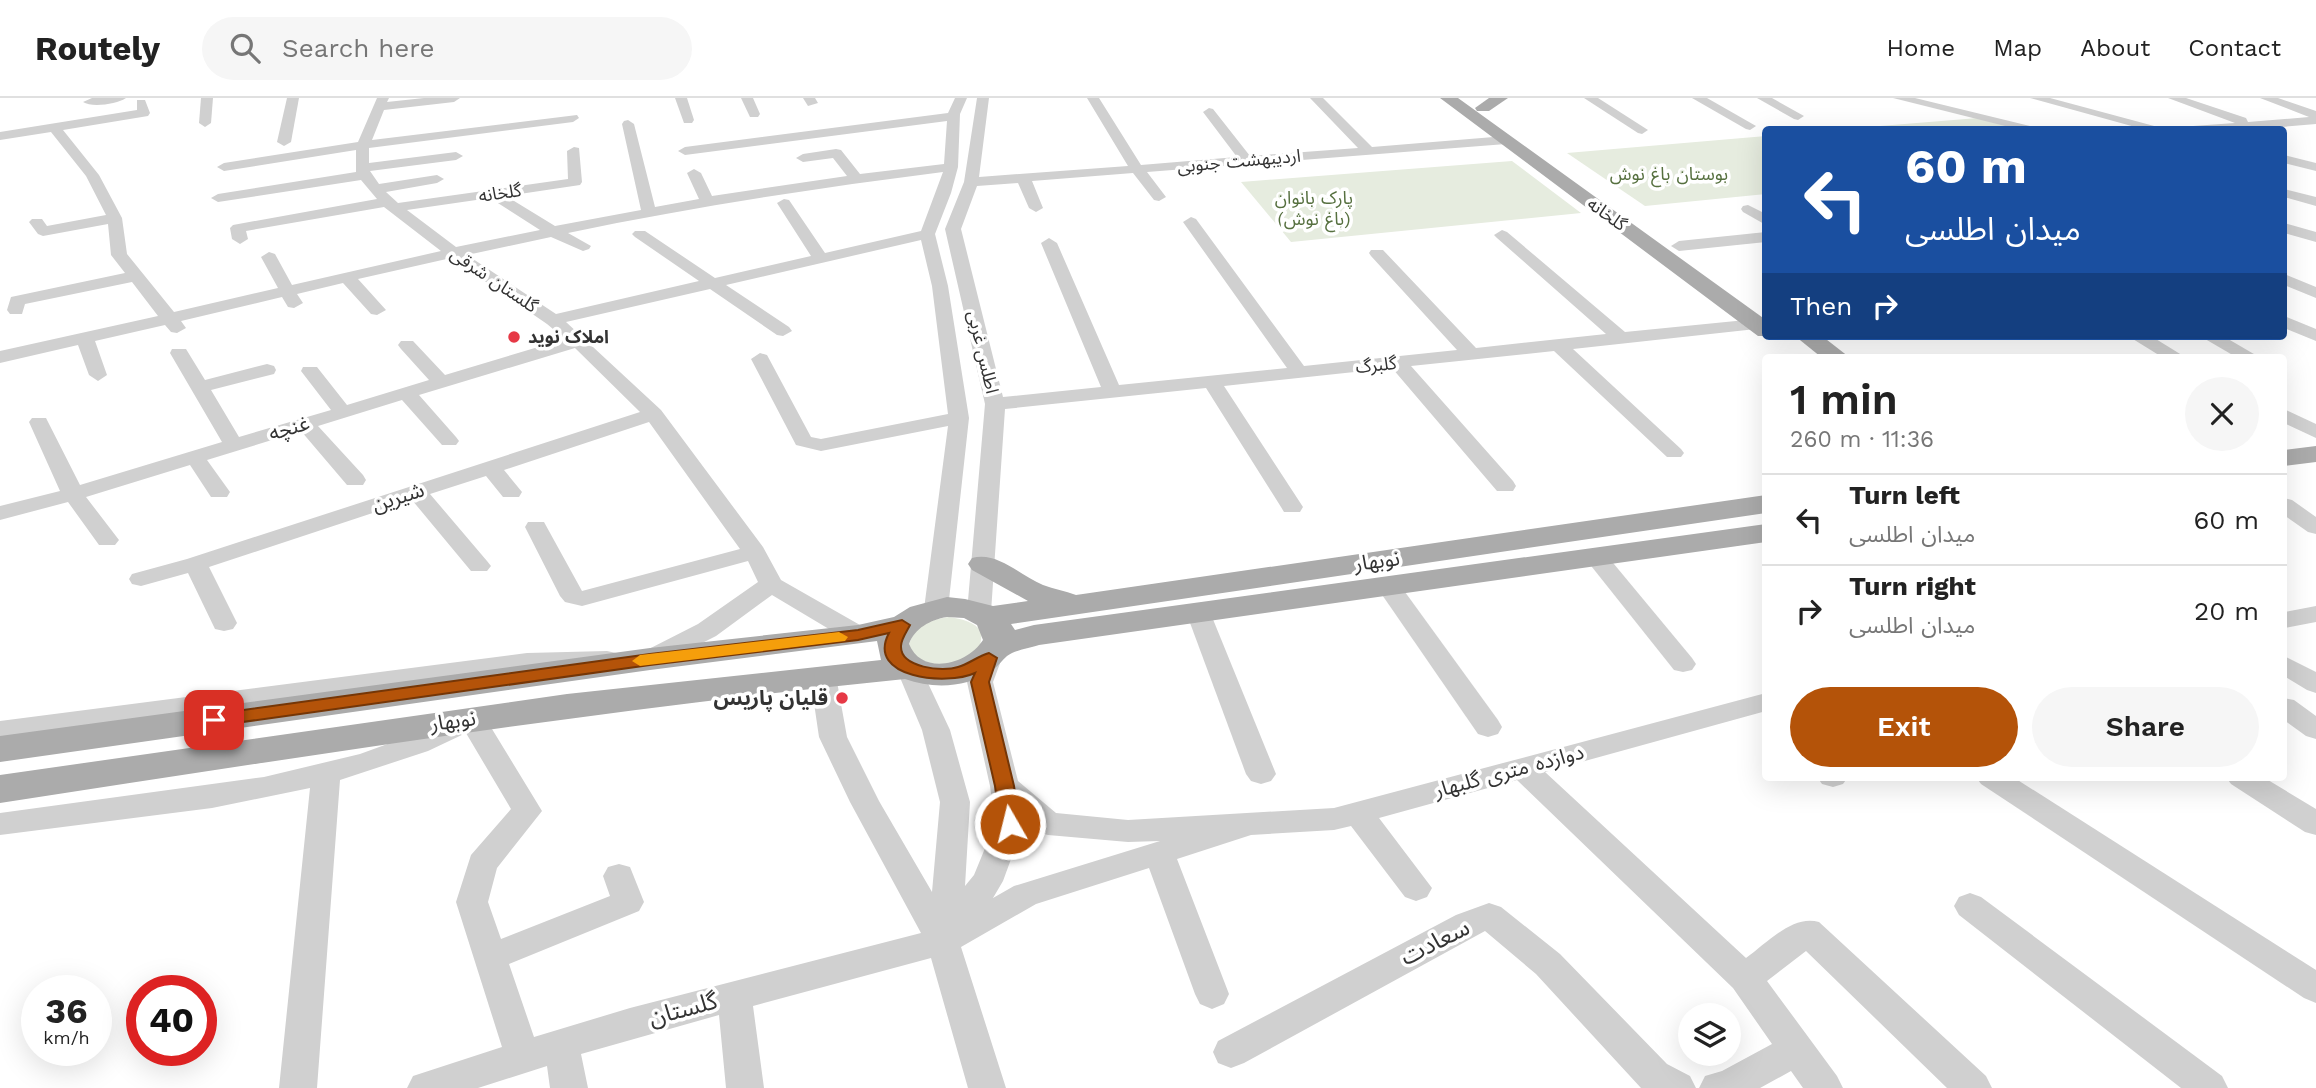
<!DOCTYPE html>
<html lang="en">
<head>
<meta charset="utf-8">
<style>
	body { margin:0; font-family:"Work Sans","Noto Sans Arabic",sans-serif; background:#f6f6f6; color:#222; height:100vh; display:flex; flex-direction:column; font-size:26px; white-space:nowrap }
	* { box-sizing:border-box; margin:0 }
	p { font-size:23px; color:#767676 }
	.icon { flex:none; width:38px; height:38px; fill:none; stroke:currentColor; stroke-width:2; stroke-linecap:round; stroke-linejoin:round }
	.map { position:relative; flex:1; overflow:hidden }
	.side { position:absolute; left:1762px; top:256px; width:525px; height:427px; display:flex; flex-direction:column; background:#fff; border-radius:7px; box-shadow:0 7px 28px #0002 }
	.side>* { flex:none }
	.banner { position:absolute; left:1762px; top:28px; width:525px; height:214px; border-radius:7px; box-shadow:0 7px 28px #0002; background:#1a4fa0; color:#fff; overflow:hidden }
	.tools { position:absolute; left:1678px; top:905px; display:grid; gap:14px }
	.tools a { display:grid; place-items:center; width:63px; height:63px; border-radius:50%; background:#fff; box-shadow:0 7px 28px #0002; font-size:35px }
	.speed { position:absolute; left:21px; top:877px; display:flex; gap:14px; font-size:35px; font-weight:700; text-align:center }
	.speed>* { display:grid; place-content:center; width:91px; height:91px; border-radius:50%; background:#fff; box-shadow:0 7px 28px #0002; line-height:1 }
	.speed small { font-size:18px; font-weight:400 }
	.speed .limit { border:10px solid #d22; background:#fff; color:#111 }
	.pin { position:absolute; display:grid; place-items:center; width:60px; height:60px; color:#fff; margin:-30px; border-radius:14px; box-shadow:0 4px 10px #0006 }
	.me { position:absolute; width:77px; margin:-38px; rotate:352deg; stroke-linejoin:round; filter:drop-shadow(0 0 5px #0008) }
	.turn { display:flex; align-items:center; gap:24px; height:147px; padding:0 28px; font-size:32px }
	.turn .icon { width:91px; height:91px; stroke-width:2.5 }
	.turn b { display:block; font-size:49px; line-height:60px }
	.then { display:flex; align-items:center; height:66px; padding:0 28px; background:#0003; gap:14px; font-size:26px }
	.round { display:grid; place-items:center; flex:none; width:74px; height:74px; border-radius:37px; background:#f6f6f6 }
	.headline { display:flex; align-items:center; justify-content:space-between; height:119px; padding:0 28px }
	h1 { font-size:42px; font-weight:600; line-height:52px }
	.button { display:flex; gap:14px; margin-top:auto; padding:14px 28px }
	.button a { flex:1; height:80px; border-radius:42px; background:#b45309; color:#fff; font-size:28px; font-weight:600; line-height:80px; text-align:center }
	.button a+a { background:#f6f6f6; color:#222 }
	ul { padding:0; list-style:none }
	li { display:flex; align-items:center; gap:21px; height:91px; padding:0 28px; border-top:2px solid #e0e0e0 }
	li div { flex:1 }
	li b { display:block; font-size:26px }
	li em { font-style:normal }
	header { display:flex; align-items:center; gap:42px; box-sizing:border-box; height:98px; padding:0 35px; background:#fff; border-bottom:2px solid #e0e0e0 }
	header strong { font-size:33px }
	nav { display:flex; gap:38px; margin-inline-start:auto; font-size:24px }
	.search { width:490px; height:63px; background:#f6f6f6; display:flex; align-items:center; gap:18px; box-sizing:border-box; padding:0 24px; border-radius:38px; color:#767676; font-size:26px }
	.map>svg:first-child { display:block }
	.green { fill:#e6ecdf }
	.lines { fill:none; stroke-linecap:round; stroke-linejoin:round }
	.minor { fill:#d0d0d0; fill-rule:evenodd }
	.major { fill:#ababab; fill-rule:evenodd }
	.route { fill:#b45309; stroke:#753606; stroke-width:2 }
	.slow { fill:#f59e0b }
	.poi-dot { fill:#e63946; stroke:#fff; stroke-width:2.5 }
	.labels { text-anchor:middle; stroke-width:7; stroke-linejoin:round; paint-order:stroke }
	.far-street-label { font-size:18px; fill:#333; stroke:#fff }
	.far-park-label { font-size:18px; fill:#56703f; stroke:#fff }
	.far-poi-label { font-size:18px; font-weight:bold; fill:#333; stroke:#fff; text-anchor:start }
	.street-label { font-size:21px; fill:#333; stroke:#fff }
	.poi-label { font-size:21px; font-weight:bold; fill:#333; stroke:#fff; text-anchor:end }
	.near-street-label { font-size:24px; fill:#333; stroke:#fff }
</style>
</head>
<body>
<header>
<strong>Routely</strong>
<div class="search"><svg class="icon" aria-label="search" viewBox="0 0 24 24"><circle cx="10" cy="10" r="6"/><path d="M15 15l6 6"/></svg>Search here</div>
<nav><a>Home</a><a>Map</a><a>About</a><a>Contact</a></nav>
</header>
<div class="map">
<svg width="2316" height="990" viewBox="0 0 2316 990">
	<rect width="100%" height="100%" fill="#fff"/>
	<!-- green -->
	<g class="green">
		<polygon points="1978,20 2030,32 1831,32"/>
		<polygon points="1766,38 1766,96 1645,108 1567,55"/>
		<polygon points="1512,63 1581,115 1291,144 1241,84"/>
		<path d="M 949,519 C 962,521 973,523 982,534 L 980,549 C 957,569 931,575 908,551 C 912,529 927,522 949,519 Z"/>
	</g>
	<g class="lines">
		<!-- minor -->
		<g class="minor">
			<path d="M 92,0 L 126,0 C 117,6 92,10 83,4 Z"/>
			<polygon points="201,0 213,0 211,25 205,29 199,25"/>
			<polygon points="287,0 299,0 291,44 284,48 277,44"/>
			<path d="M 377,0 L 389,0 L 387,4 L 424,0 L 460,0 L 454,4 L 384,12 L 372,42 L 577,17 L 579,20 L 573,24 L 369,50 L 369,65 L 456,54 L 463,58 L 456,62 L 370,73 L 379,86 L 437,77 L 444,81 L 437,85 L 386,94 L 398,105 L 568,81 L 567,53 L 574,49 L 579,50 L 582,84 L 580,87 L 506,98 L 555,128 L 641,112 L 622,26 L 624,23 L 628,22 L 634,26 L 655,109 L 699,101 L 687,75 L 694,71 L 701,75 L 712,98 L 847,78 L 833,60 L 803,64 L 796,60 L 803,56 L 836,51 L 841,52 L 860,76 L 944,66 L 947,23 L 685,57 L 678,53 L 685,49 L 948,15 L 955,0 L 967,0 L 960,16 L 958,69 L 951,95 L 935,136 L 948,188 L 969,320 L 948,511 L 945,516 L 936,519 L 927,516 L 924,511 L 948,328 L 821,353 L 796,347 L 751,261 L 760,255 L 767,257 L 811,339 L 821,341 L 948,316 L 932,188 L 921,142 L 726,187 L 789,229 L 792,233 L 783,238 L 777,237 L 710,191 L 566,224 L 661,312 L 763,449 L 781,482 L 867,531 L 871,537 L 867,543 L 858,545 L 849,543 L 772,497 L 716,538 L 659,567 L 650,569 L 641,567 L 637,561 L 641,555 L 698,526 L 758,484 L 748,463 L 582,508 L 565,504 L 560,498 L 525,429 L 528,424 L 544,424 L 582,493 L 740,451 L 649,324 L 504,372 L 522,394 L 519,399 L 503,399 L 486,378 L 430,396 L 487,463 L 491,468 L 487,473 L 471,473 L 412,402 L 209,469 L 237,525 L 233,531 L 224,533 L 215,531 L 188,475 L 141,488 L 132,486 L 129,481 L 132,476 L 187,461 L 640,314 L 575,250 L 419,297 L 456,339 L 459,343 L 456,347 L 442,347 L 402,302 L 318,328 L 363,377 L 366,382 L 363,387 L 347,387 L 301,333 L 207,362 L 230,394 L 227,399 L 211,399 L 190,367 L 86,399 L 119,442 L 115,447 L 99,447 L 68,404 L 0,422 L 0,408 L 60,393 L 29,324 L 32,320 L 46,320 L 80,387 L 222,344 L 170,255 L 172,251 L 186,251 L 205,282 L 267,266 L 274,268 L 276,272 L 274,276 L 211,292 L 239,339 L 331,312 L 301,273 L 303,269 L 317,269 L 347,307 L 429,282 L 401,251 L 398,247 L 401,243 L 413,243 L 445,277 L 565,241 L 547,226 L 451,160 L 358,181 L 386,212 L 377,217 L 371,216 L 343,185 L 297,196 L 303,205 L 294,210 L 288,209 L 282,199 L 181,223 L 186,230 L 177,235 L 171,234 L 165,227 L 95,243 L 107,277 L 98,283 L 89,277 L 78,247 L 0,265 L 0,253 L 158,218 L 132,184 L 25,206 L 22,216 L 10,216 L 7,212 L 11,199 L 125,175 L 111,157 L 108,126 L 43,138 L 38,136 L 29,124 L 32,121 L 42,121 L 47,128 L 106,117 L 86,78 L 51,34 L 0,42 L 0,34 L 137,12 L 137,2 L 145,2 L 150,15 L 148,18 L 63,32 L 99,77 L 122,120 L 127,156 L 174,214 L 278,190 L 261,159 L 269,154 L 275,156 L 292,187 L 441,153 L 384,109 L 246,133 L 248,141 L 240,146 L 232,141 L 230,130 L 233,127 L 377,101 L 361,82 L 218,104 L 211,100 L 218,96 L 356,74 L 356,52 L 224,73 L 217,69 L 224,65 L 358,44 ZM 943,74 L 921,133 L 825,155 L 789,102 L 784,101 L 777,105 L 811,158 L 715,180 L 645,133 L 635,133 L 632,136 L 635,139 L 699,183 L 556,216 L 467,157 L 551,139 L 583,153 L 589,151 L 591,148 L 568,135 C 692,109 817,90 943,74 ZM 490,100 L 540,132 L 456,149 L 407,112 Z"/>
			<polygon points="675,0 687,0 694,22 692,25 684,25"/>
			<polygon points="741,0 753,0 760,16 758,19 750,19"/>
			<polygon points="803,0 815,0 818,5 808,8"/>
			<polygon points="977,0 989,0 979,79 1128,68 1087,0 1099,0 1141,67 1237,59 1203,14 1209,10 1213,11 1250,58 1358,50 1310,0 1323,0 1372,49 1506,38 1512,42 1506,46 1147,74 1166,99 1159,103 1154,102 1133,75 1032,83 1043,110 1036,114 1029,110 1018,85 977,88 961,131 1003,299 1101,289 1041,145 1049,140 1057,145 1119,287 1287,270 1183,124 1191,119 1196,121 1304,268 1457,252 1371,158 1369,155 1371,152 1383,152 1476,250 1606,236 1497,140 1494,137 1502,132 1507,134 1625,234 1756,221 1765,226 1756,231 1573,251 1681,351 1684,355 1681,359 1667,359 1554,253 1411,268 1513,383 1516,388 1513,393 1497,393 1392,270 1224,288 1303,409 1300,414 1284,414 1281,409 1206,290 1005,311 991,514 988,519 979,522 970,519 967,514 985,306 945,131 964,84"/>
			<polygon points="1584,0 1598,0 1648,32 1642,36 1638,35"/>
			<polygon points="1692,0 1707,0 1756,28 1750,32 1746,31"/>
			<polygon points="1757,0 1772,0 1804,18 1798,22 1794,21"/>
			<polygon points="1893,0 1915,0 2046,32 2021,32"/>
			<polygon points="2030,0 2050,0 2169,32 2146,32"/>
			<polygon points="2168,0 2186,0 2246,20 2248,24 2309,19 2260,0 2278,0 2316,13 2316,26 2246,32 2187,32 2193,28 2235,25"/>
			<polygon points="2284,57 2316,65 2316,73 2284,65"/>
			<polygon points="2284,91 2316,99 2316,108 2284,99"/>
			<polygon points="1748,107 1766,116 1766,127 1743,114 1741,111 1743,108"/>
			<polygon points="2284,125 2316,134 2316,144 2284,135"/>
			<polygon points="1766,134 1766,144 1679,153 1671,148 1679,143"/>
			<polygon points="2284,176 2316,189 2316,200 2284,187"/>
			<polygon points="2284,218 2316,231 2316,243 2284,230"/>
			<polygon points="2128,238 2151,238 2185,259 2162,259"/>
			<polygon points="2200,238 2223,238 2259,259 2236,259"/>
			<polygon points="2284,311 2316,326 2316,340 2284,325"/>
			<polygon points="2284,400 2292,402 2316,419 2316,436 2308,434 2284,417"/>
			<polygon points="1596,452 1604,454 1692,560 1696,566 1692,572 1683,574 1674,572 1584,459 1588,454"/>
			<polygon points="1388,481 1397,483 1498,622 1502,629 1498,636 1488,639 1478,636 1376,488 1379,483"/>
			<polygon points="1198,506 1207,509 1210,514 1276,676 1271,683 1261,686 1251,683 1246,676 1186,514 1189,509"/>
			<polygon points="2316,508 2316,524 2284,530 2284,514"/>
			<path d="M 989,552 L 998,554 L 1002,560 L 993,584 L 1018,683 L 1056,715 L 1128,722 L 1334,710 L 1766,595 L 1766,613 L 1545,674 L 1746,860 C 1767,845 1793,816 1819,824 L 1986,978 L 1992,990 L 1947,990 L 1806,853 L 1767,883 L 1837,978 L 1843,990 L 1803,990 L 1791,973 L 1760,990 L 1699,990 L 1705,978 L 1722,973 L 1772,946 L 1733,890 L 1517,682 L 1379,720 L 1432,790 L 1427,799 L 1416,803 L 1405,799 L 1351,728 L 1334,732 L 1251,737 L 1177,761 L 1229,896 L 1224,906 L 1212,911 L 1200,906 L 1195,896 L 1149,770 L 1036,806 L 961,849 L 1006,990 L 968,990 L 931,860 L 753,908 L 764,990 L 726,990 L 719,917 L 581,956 L 588,990 L 550,990 L 547,968 L 478,990 L 407,990 L 413,978 L 502,949 L 456,804 L 471,757 L 511,711 L 466,635 L 428,653 L 340,682 L 317,990 L 279,990 L 310,690 L 212,710 L 0,737 L 0,715 L 264,679 L 360,656 L 415,636 L 461,613 L 471,611 L 481,613 L 542,713 L 497,770 L 488,804 L 501,841 L 610,798 L 603,778 L 608,769 L 619,766 L 630,769 L 644,804 L 639,813 L 509,866 L 534,939 L 630,910 L 921,835 L 850,704 L 819,639 L 810,578 L 814,572 L 823,569 L 832,572 L 836,578 L 847,639 L 879,703 L 932,794 L 940,704 L 922,632 L 896,570 L 900,564 L 909,561 L 918,564 L 950,632 L 970,704 L 965,788 L 974,777 L 995,726 L 990,688 L 967,584 L 980,554 ZM 1025,723 L 1037,734 L 1048,737 L 1128,744 L 1160,743 L 1014,788 L 993,800 L 1003,783 Z"/>
			<polygon points="607,553 616,555 620,561 616,567 527,571 0,643 0,623 527,555"/>
			<polygon points="2284,558 2316,574 2316,595 2307,592 2284,578"/>
			<polygon points="2284,600 2294,602 2316,618 2316,641 2306,638 2284,622"/>
			<polygon points="1817,679 1848,679 1843,686 1833,689 1822,686"/>
			<polygon points="1976,679 2013,679 2316,872 2316,905 2304,900 1981,686"/>
			<polygon points="2226,679 2263,679 2316,711 2316,737 2305,734 2231,686"/>
			<polygon points="1970,795 1981,799 2222,978 2228,990 2181,990 1959,817 1954,808 1959,799"/>
			<polygon points="1489,805 1501,809 1560,856 1667,966 1690,978 1696,990 1641,990 1536,876 1485,833 1244,965 1231,970 1218,965 1213,954 1218,943 1456,817"/>
		</g>
		<!-- major -->
		<g class="major">
			<polygon points="1440,0 1458,0 1766,222 1766,238 1774,238 1758,238"/>
			<polygon points="1489,0 1508,0 1489,13 1477,13 1475,10"/>
			<polygon points="1795,238 1822,238 1849,259 1821,259"/>
			<polygon points="2316,348 2316,364 2284,368 2284,352"/>
			<path d="M 1766,397 L 1766,415 L 1011,526 L 1015,532 L 1034,527 L 1766,426 L 1766,444 L 1039,547 C 1030,550 1015,552 1007,558 C 1002,562 998,569 991,573 C 966,590 933,591 905,581 C 602,611 301,659 0,705 L 0,677 L 567,596 L 881,562 L 877,543 L 650,572 L 0,664 L 0,638 L 650,550 L 858,527 L 894,519 L 910,509 L 947,499 L 965,501 L 993,508 L 1028,503 L 972,472 L 968,466 L 972,460 C 998,453 1020,478 1043,487 C 1054,491 1065,493 1076,497 ZM 947,519 L 964,520 L 977,527 L 983,542 C 967,567 922,578 909,546 C 915,530 930,522 947,519 Z"/>
		</g>
	</g>
	<!-- route -->
	<path class="route" d="M 902,522 L 910,527 C 907,533 901,541 901,548 C 900,570 943,574 958,569 C 969,566 978,558 989,555 L 997,560 L 989,584 L 1014,688 L 1020,726 L 1017,731 L 1010,733 L 1003,731 L 1000,726 L 995,688 L 971,584 L 975,575 C 947,588 865,580 889,535 L 858,542 L 650,567 L 214,628 L 207,626 L 205,622 L 207,617 L 214,616 L 650,556 L 858,532 Z"/>
	<!-- slow -->
	<polygon class="slow" points="839,534 848,539 845,543 640,568 632,563 640,557"/>
	<!-- markers -->
	<g class="poi-dot">
		<circle cx="514" cy="239" r="7"/>
		<circle cx="842" cy="600" r="7"/>
	</g>
	<g class="labels">
		<!-- far-street labels -->
		<g class="far-street-label">
			<text transform="translate(1239 63) rotate(-5)" y="6">اردیبهشت جنوبی</text>
			<text transform="translate(500 95) rotate(-8)" y="6">گلخانه</text>
			<text transform="translate(1607 116) rotate(36)" y="6">گلخانه</text>
			<text transform="translate(494 182) rotate(34)" y="6">گلستان شرقی</text>
			<text transform="translate(983 254) rotate(77)" y="6">اطلس غربی</text>
			<text transform="translate(1376 267) rotate(-6)" y="6">گلبرگ</text>
		</g>
		<!-- far-park labels -->
		<g class="far-park-label">
			<text x="1669" y="82">بوستان باغ نوش</text>
			<text x="1314" y="106">پارک بانوان<tspan x="1314" dy="21">(باغ نوش)</tspan></text>
		</g>
		<!-- far-poi labels -->
		<g class="far-poi-label">
			<text x="528" y="245">املاک نوید</text>
		</g>
		<!-- street labels -->
		<g class="street-label">
			<text transform="translate(289 330) rotate(-17)" y="7">غنچه</text>
			<text transform="translate(398 399) rotate(-18)" y="7">شیرین</text>
			<text transform="translate(1377 463) rotate(-8)" y="7">نوبهار</text>
			<text transform="translate(453 623) rotate(-8)" y="7">نوبهار</text>
			<text transform="translate(1509 673) rotate(-15)" y="7">دوازده متری گلبهار</text>
		</g>
		<!-- poi labels -->
		<g class="poi-label">
			<text x="828" y="607">قلیان پاریس</text>
		</g>
		<!-- near-street labels -->
		<g class="near-street-label">
			<text transform="translate(1435 844) rotate(-27)" y="8">سعادت</text>
			<text transform="translate(683 911) rotate(-15)" y="8">گلستان</text>
		</g>
	</g>
</svg>
<div class="tools">
<a><svg class="icon" aria-label="layers" viewBox="0 0 24 24"><path d="M12 4l9 5-9 5-9-5zM3 14l9 5 9-5"/></svg></a>
</div>
<div class="speed"><div>36<small>km/h</small></div><div class="limit">40</div></div>
<div class="pin" style="left:214px;top:622px;background:#d93025"><svg class="icon" aria-label="arrive" viewBox="0 0 24 24"><path d="M6 21V4h12l-3 4 3 4H6"/></svg></div>
<svg class="me" style="left:1010px;top:726px" viewBox="-20 -20 40 40"><circle r="17" fill="#b45309" stroke="#fff" stroke-width="3"/><path d="M0-11L8 9 0 5-8 9z" fill="#fff"/></svg>
<div class="banner">
<div class="turn"><svg class="icon" aria-label="left" viewBox="0 0 24 24"><path d="M17 20v-9H6M10 6l-5 5 5 5"/></svg><div><b>60 m</b>میدان اطلسی</div></div>
<div class="then">Then<svg class="icon" aria-label="right" viewBox="0 0 24 24"><path d="M7 20v-9h11M14 6l5 5-5 5"/></svg></div>
</div>
<section class="side">
<div class="headline"><div><h1>1 min</h1><p>260 m · 11:36</p></div><a class="round"><svg class="icon" aria-label="close" viewBox="0 0 24 24"><path d="M6 6l12 12M18 6L6 18"/></svg></a></div>
<ul>
<li><svg class="icon" aria-label="left" viewBox="0 0 24 24"><path d="M17 20v-9H6M10 6l-5 5 5 5"/></svg><div><b>Turn left</b><p>میدان اطلسی</p></div><em>60 m</em></li>
<li><svg class="icon" aria-label="right" viewBox="0 0 24 24"><path d="M7 20v-9h11M14 6l5 5-5 5"/></svg><div><b>Turn right</b><p>میدان اطلسی</p></div><em>20 m</em></li>
</ul>
<div class="button"><a>Exit</a><a>Share</a></div>
</section>
</div>
</body>
</html>
